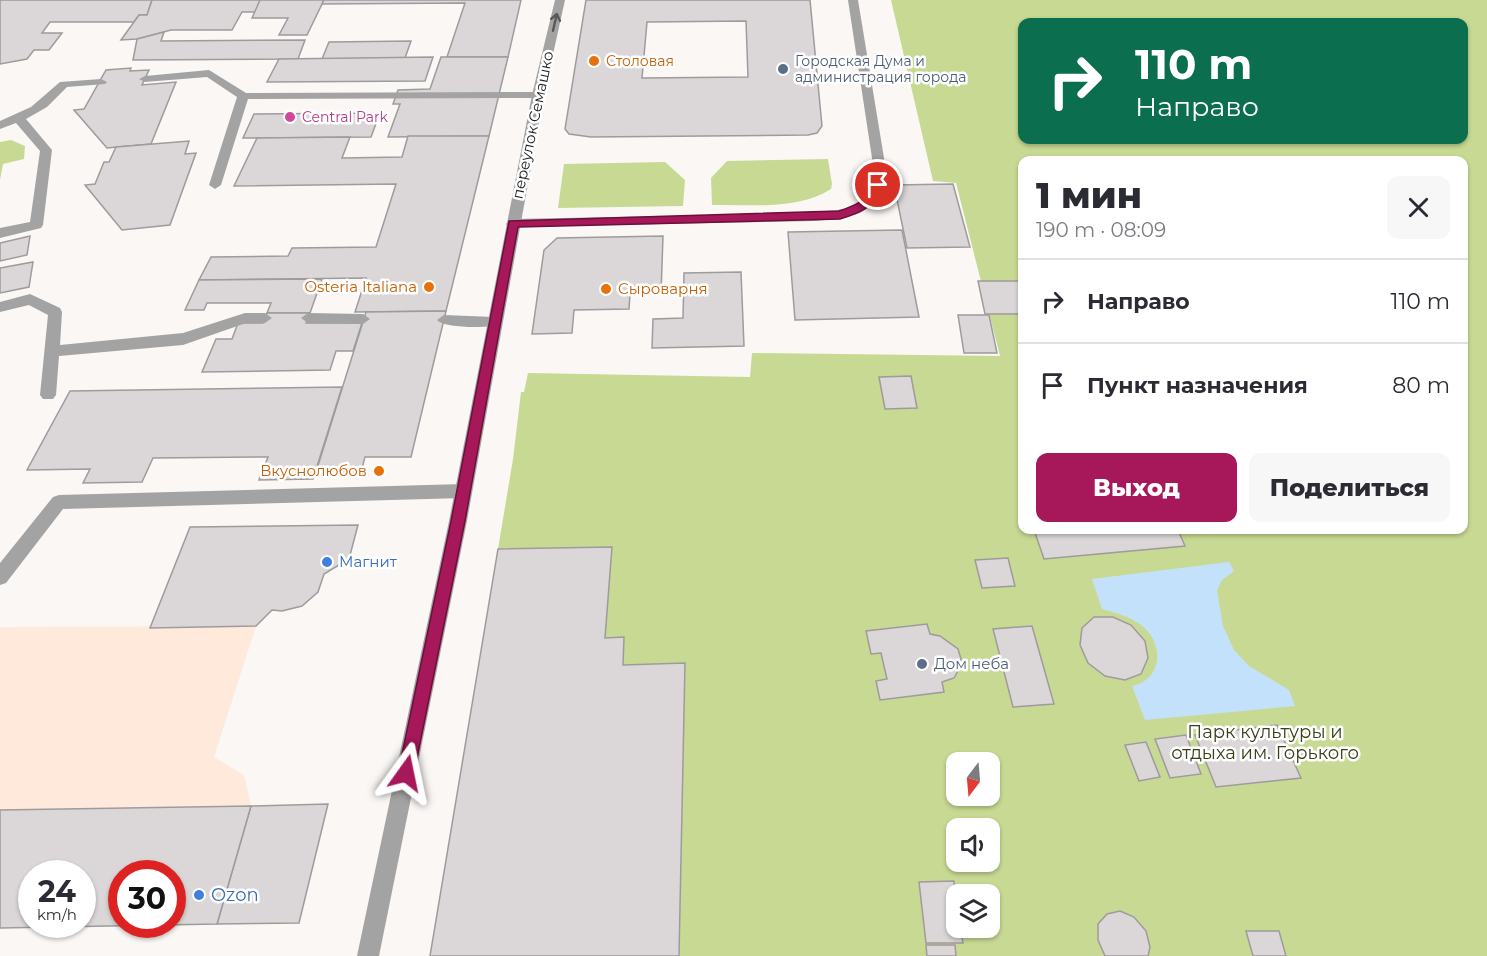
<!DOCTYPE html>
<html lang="ru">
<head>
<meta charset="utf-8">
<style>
	body { margin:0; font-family:Montserrat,sans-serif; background:#f7f7f7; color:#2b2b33; height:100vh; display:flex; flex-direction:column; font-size:22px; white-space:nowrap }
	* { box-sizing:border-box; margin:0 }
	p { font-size:20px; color:#7c7c81 }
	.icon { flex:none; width:33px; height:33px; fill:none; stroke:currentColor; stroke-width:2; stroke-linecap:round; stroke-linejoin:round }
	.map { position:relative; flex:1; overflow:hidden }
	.details { position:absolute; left:1018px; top:156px; width:450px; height:378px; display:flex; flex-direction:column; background:#fff; border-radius:12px; box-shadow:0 2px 4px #0004 }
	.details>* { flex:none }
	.top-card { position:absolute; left:1018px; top:18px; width:450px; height:126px; border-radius:12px; box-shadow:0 2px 4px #0004; background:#0b6e4f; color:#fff; overflow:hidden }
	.needle { width:39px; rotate:196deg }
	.controls { position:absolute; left:946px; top:752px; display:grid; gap:12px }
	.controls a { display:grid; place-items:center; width:54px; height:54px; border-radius:12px; background:#fff; box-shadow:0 2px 4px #0004; font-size:30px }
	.speed { position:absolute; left:18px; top:860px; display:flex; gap:12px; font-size:30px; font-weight:700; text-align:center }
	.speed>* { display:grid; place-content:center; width:78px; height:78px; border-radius:50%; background:#fff; box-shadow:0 2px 4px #0004; line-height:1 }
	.speed small { font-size:15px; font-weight:400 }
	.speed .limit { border:9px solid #d22; background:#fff; color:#111 }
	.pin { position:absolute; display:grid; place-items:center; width:51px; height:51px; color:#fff; margin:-26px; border:3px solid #fff; border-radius:50%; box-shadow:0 2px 6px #0007 }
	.me { position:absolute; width:66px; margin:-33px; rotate:12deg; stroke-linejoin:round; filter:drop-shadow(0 0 4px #0008) }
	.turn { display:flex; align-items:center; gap:21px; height:126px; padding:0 18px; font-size:27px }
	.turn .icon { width:78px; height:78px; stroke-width:2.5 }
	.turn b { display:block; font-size:42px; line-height:51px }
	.round { display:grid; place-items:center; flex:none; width:63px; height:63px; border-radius:12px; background:#f7f7f7 }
	.summary { display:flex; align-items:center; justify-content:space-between; height:102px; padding:0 18px }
	h1 { font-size:36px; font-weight:800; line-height:45px }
	.cta { display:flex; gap:12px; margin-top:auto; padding:12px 18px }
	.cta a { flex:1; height:69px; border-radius:12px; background:#a6185a; color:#fff; font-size:24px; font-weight:800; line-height:69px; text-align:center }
	.cta a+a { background:#f7f7f7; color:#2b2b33 }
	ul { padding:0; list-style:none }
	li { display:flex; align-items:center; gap:18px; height:84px; padding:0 18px; border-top:2px solid #e1e1e2 }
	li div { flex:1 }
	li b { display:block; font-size:22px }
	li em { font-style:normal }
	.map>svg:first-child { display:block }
	.education { fill:#ffe9db }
	.green { fill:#c8d993; fill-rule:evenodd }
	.water { fill:#c4e1fb }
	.building { fill:#dbd7d9; stroke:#9e9b9c; stroke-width:1.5; fill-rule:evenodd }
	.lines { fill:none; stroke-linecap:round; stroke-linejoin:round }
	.service { fill:#a4a3a3; fill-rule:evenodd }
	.minor { fill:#a4a3a3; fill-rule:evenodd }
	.oneway { stroke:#5a5959 }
	.route { fill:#a6185a; stroke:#6c103a; stroke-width:1.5 }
	.food-dot { fill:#e8710a; stroke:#fff; stroke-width:2 }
	.service-dot { fill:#5c6f8a; stroke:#fff; stroke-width:2 }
	.hotel-dot { fill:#d1479c; stroke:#fff; stroke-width:2 }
	.shop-dot { fill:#3f7fe0; stroke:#fff; stroke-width:2 }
	.labels { text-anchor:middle; stroke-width:5; stroke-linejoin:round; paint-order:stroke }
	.far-food-label { font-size:14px; fill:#c56008; stroke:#fff; text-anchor:start }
	.far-service-label { font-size:14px; fill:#4e5e75; stroke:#fff; text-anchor:start }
	.far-hotel-label { font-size:14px; fill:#b23c85; stroke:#fff; text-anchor:start }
	.street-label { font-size:15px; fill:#1d1c1c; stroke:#fff }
	.food-label { font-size:15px; fill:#c56008; stroke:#fff; text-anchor:end }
	.shop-label { font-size:15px; fill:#366cbe; stroke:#fff; text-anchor:start }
	.service-label { font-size:15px; fill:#4e5e75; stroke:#fff; text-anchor:start }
	.near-park-label { font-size:18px; fill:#38401a; stroke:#fff }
	.near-shop-label { font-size:18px; fill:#366cbe; stroke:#fff; text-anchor:start }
</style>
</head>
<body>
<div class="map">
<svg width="1487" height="956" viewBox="0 0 1487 956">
	<rect width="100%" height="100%" fill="#faf7f5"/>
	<!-- education -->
	<polygon class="education" points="256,626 214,757 244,775 251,806 0,810 0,627"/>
	<!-- green -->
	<g class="green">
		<path d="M 891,0 L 1487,0 L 1487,956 L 679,956 L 685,663 L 623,665 L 624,637 L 605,638 L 611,547 L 498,549 L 513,459 L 521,392 L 524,392 L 528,373 L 750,377 L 752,353 L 1000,356 L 956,183 L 933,181 ZM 1023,22 L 1464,22 L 1464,140 L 1023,140 ZM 1023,160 L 1464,160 L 1464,530 L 1023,530 ZM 957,762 L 990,762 L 990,795 L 957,795 ZM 957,828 L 990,828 L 990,861 L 957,861 ZM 957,894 L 990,894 L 990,927 L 957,927 Z"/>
		<polygon points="11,140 25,146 24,159 3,164 0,180 0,142"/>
		<path d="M 828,159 L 832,184 L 831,189 C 796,211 751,204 712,205 L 711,178 L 727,161 Z"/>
		<polygon points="665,162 685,180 683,206 558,208 564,164"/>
	</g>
	<!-- water -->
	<path class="water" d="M 1229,562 L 1234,571 L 1222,580 L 1217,590 L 1223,626 L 1234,650 L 1249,666 L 1289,690 L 1295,706 L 1145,720 L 1132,686 C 1164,679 1164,642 1141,625 C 1129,616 1116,613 1102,609 L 1092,579 Z"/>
	<!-- building -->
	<g class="building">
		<polygon points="0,0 152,0 147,15 139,15 134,22 50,22 42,33 62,33 49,50 34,50 27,59 0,64"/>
		<polygon points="152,0 260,0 256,12 242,12 232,30 171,30 137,39 121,40 139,15 147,15"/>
		<polygon points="260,0 324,0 307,35 279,35 288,18 252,18"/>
		<polygon points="324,0 521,0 508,57 447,57 465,3 322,4"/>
		<path d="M 586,0 L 810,0 L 822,126 L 817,133 L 808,135 L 591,137 L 569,134 L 565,129 ZM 746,21 L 748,77 L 642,78 L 647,22 Z"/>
		<polygon points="164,32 161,41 305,40 298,59 133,60 137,39"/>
		<polygon points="411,41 405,58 322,59 329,42"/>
		<polygon points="433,57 425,81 267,82 279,59"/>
		<polygon points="441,57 508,57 489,136 388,137 400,104 393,104 398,90 430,89"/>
		<polygon points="131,68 130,71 149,70 142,85 176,82 151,144 107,148 74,110 84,109 106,70"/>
		<polygon points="380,113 371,137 243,138 254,114"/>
		<polygon points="408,136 489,136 446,311 355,312 366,278 199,280 211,257 288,256 292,248 376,247 396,184 234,186 257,138 350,137 342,158 402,157"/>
		<polygon points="189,141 185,154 196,153 170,225 122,230 85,185 95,184 104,162 109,162 116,147"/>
		<polygon points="953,184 970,247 907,248 894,185"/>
		<polygon points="902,230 919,317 795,320 788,232"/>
		<polygon points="30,236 27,255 0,261 0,243"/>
		<polygon points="663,236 661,294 630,294 629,309 574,310 572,333 532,334 544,250 557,238"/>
		<polygon points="33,262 29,287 0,293 0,268"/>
		<polygon points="741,272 744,346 652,348 653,319 683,318 684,273"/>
		<polygon points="322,279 310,313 267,313 271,303 207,303 204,310 185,310 199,280"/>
		<polygon points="978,281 1023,281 1023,314 985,314"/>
		<polygon points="446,311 411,457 365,457 361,472 316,472 366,312"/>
		<polygon points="267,313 310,313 306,323 362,323 353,351 336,351 330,370 202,372 216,339 232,339 238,323 263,323"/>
		<polygon points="958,315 989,315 997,353 964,353"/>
		<polygon points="911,376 917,408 885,409 879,377"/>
		<polygon points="342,387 313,479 259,480 268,457 153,458 142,482 83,483 90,469 27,470 70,391"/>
		<polygon points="358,525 349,559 324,574 318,592 302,606 282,611 272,610 256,626 150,628 190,527"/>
		<polygon points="1034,530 1178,530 1185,546 1044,559"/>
		<polygon points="612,547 605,638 624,637 623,665 685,663 679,956 430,956 498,549"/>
		<polygon points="1008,558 1015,586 982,588 975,560"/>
		<polygon points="1094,617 1113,617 1131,625 1145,641 1148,658 1141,674 1125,680 1105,676 1088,663 1080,645 1082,628"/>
		<polygon points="927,624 930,634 940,636 958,649 961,659 959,669 954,678 942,682 944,692 880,700 876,681 887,679 881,653 871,654 866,631"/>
		<polygon points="1032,626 1054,704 1013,707 993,629"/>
		<polygon points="1277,725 1301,778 1216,787 1195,735"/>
		<polygon points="1186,735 1201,774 1170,778 1155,739"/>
		<polygon points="1146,742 1160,777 1139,781 1125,745"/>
		<polygon points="328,804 299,923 217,924 251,806"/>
		<path d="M 251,806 L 217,924 L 0,928 L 0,810 ZM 32,873 L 82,873 L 82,924 L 32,924 ZM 122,873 L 172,873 L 172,924 L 122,924 Z"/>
		<polygon points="954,881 957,927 960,927 963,943 926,943 919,882"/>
		<polygon points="1120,911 1134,917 1146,931 1150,947 1148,956 1105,956 1098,940 1098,924 1107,914"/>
		<polygon points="1246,931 1279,931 1286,956 1253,956"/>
		<polygon points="926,945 955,945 956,956 927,956"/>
	</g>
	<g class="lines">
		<!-- service -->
		<g class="service">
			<polygon points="848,0 858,0 884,158 881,188 875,201 860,213 845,218 815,221 508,227 506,224 508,221 513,219 815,213 844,209 860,202 868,188 871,175 872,158"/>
			<polygon points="209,70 246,93 538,92 544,95 538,98 248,99 221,185 215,189 209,185 237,97 207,77 145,82 139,79 145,76"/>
			<polygon points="101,79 107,82 105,84 67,87 47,107 26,119 52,150 43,225 41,228 0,238 0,228 30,222 40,151 16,123 0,129 0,121 31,107 60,82"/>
			<polygon points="30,294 60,308 62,312 60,345 183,333 245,313 265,313 272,318 265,323 246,323 183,345 59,356 56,395 53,399 43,399 40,395 48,315 29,305 0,312 0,302"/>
			<polygon points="308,313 363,314 370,319 363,324 308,323 301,318"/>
			<path d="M 444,315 L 494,317 L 501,322 C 496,330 442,328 437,320 Z"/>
			<polygon points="464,484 470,486 472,491 470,496 464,498 63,509 6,583 0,585 0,563 53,497 59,495"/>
		</g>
		<!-- minor -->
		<polygon class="minor" points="555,0 565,0 544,95 467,521 379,956 357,956 449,521 532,95"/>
	</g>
	<!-- one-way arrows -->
	<defs><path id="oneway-shaft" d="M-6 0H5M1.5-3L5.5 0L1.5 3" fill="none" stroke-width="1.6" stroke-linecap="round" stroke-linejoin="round" transform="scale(1.5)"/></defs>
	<use class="oneway" href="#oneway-shaft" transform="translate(555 22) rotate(-77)"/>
	<!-- route -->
	<path class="route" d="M 878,181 L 883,185 C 873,208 863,212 840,219 L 518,227 L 465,521 L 414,773 L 412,779 L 406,781 L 400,779 L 398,773 L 451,521 L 509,221 L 839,211 C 860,204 863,202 874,183 Z"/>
	<!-- markers -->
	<g class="food-dot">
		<circle cx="594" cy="61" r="6"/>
		<circle cx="429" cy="287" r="6"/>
		<circle cx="606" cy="289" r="6"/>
		<circle cx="379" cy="471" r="6"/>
	</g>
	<g class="service-dot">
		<circle cx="783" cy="69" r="6"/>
		<circle cx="922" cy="664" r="6"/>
	</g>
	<circle class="hotel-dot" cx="290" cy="117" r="6"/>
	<g class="shop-dot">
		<circle cx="327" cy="562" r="6"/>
		<circle cx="199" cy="895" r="6"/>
	</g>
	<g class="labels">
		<!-- far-food labels -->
		<g class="far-food-label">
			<text x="606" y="66">Столовая</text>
		</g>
		<!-- far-service labels -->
		<g class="far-service-label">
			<text x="795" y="66">Городская Дума и<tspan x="795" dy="16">администрация города</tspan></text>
		</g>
		<!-- far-hotel labels -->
		<g class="far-hotel-label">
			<text x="302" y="122">Central Park</text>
		</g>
		<!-- street labels -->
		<g class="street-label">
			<text transform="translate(533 125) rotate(-78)" y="5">переулок Семашко</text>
		</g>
		<!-- food labels -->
		<g class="food-label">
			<text x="417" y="292">Osteria Italiana</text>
			<text x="618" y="294" text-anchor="start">Cыроварня</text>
			<text x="367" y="476">Вкуснолюбов</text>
		</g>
		<!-- shop labels -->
		<g class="shop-label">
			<text x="339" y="567">Магнит</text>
		</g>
		<!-- service labels -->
		<g class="service-label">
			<text x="934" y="669">Дом неба</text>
		</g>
		<!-- near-park labels -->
		<g class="near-park-label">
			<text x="1265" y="738">Парк культуры и<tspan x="1265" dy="21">отдыха им. Горького</tspan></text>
		</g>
		<!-- near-shop labels -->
		<g class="near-shop-label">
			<text x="211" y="901">Ozon</text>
		</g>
	</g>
</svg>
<div class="controls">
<a><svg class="needle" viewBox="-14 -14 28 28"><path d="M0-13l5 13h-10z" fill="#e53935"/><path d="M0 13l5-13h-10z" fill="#7c7c81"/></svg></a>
<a><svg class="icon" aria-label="sound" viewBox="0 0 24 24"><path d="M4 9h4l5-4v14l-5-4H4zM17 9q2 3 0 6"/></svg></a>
<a><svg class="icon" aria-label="layers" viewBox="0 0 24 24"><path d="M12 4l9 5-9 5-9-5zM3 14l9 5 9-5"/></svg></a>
</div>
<div class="speed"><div>24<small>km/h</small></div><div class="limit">30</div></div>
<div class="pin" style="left:878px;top:185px;background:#d93025"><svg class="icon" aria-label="arrive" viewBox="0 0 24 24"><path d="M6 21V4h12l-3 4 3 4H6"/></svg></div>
<svg class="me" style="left:406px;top:773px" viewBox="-20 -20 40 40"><path d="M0-17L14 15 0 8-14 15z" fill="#a6185a" stroke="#fff" stroke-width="4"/></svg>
<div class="top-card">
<div class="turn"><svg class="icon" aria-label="right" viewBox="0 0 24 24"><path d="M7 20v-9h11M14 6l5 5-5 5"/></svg><div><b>110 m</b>Направо</div></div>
</div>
<section class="details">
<div class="summary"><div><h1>1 мин</h1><p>190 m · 08:09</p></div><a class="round"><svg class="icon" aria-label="close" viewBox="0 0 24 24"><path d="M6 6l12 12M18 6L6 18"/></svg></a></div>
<ul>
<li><svg class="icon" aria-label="right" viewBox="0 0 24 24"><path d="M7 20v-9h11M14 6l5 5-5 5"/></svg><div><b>Направо</b></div><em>110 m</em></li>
<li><svg class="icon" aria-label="arrive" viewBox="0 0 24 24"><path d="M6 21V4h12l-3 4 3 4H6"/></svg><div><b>Пункт назначения</b></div><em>80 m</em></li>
</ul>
<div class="cta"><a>Выход</a><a>Поделиться</a></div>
</section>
</div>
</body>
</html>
